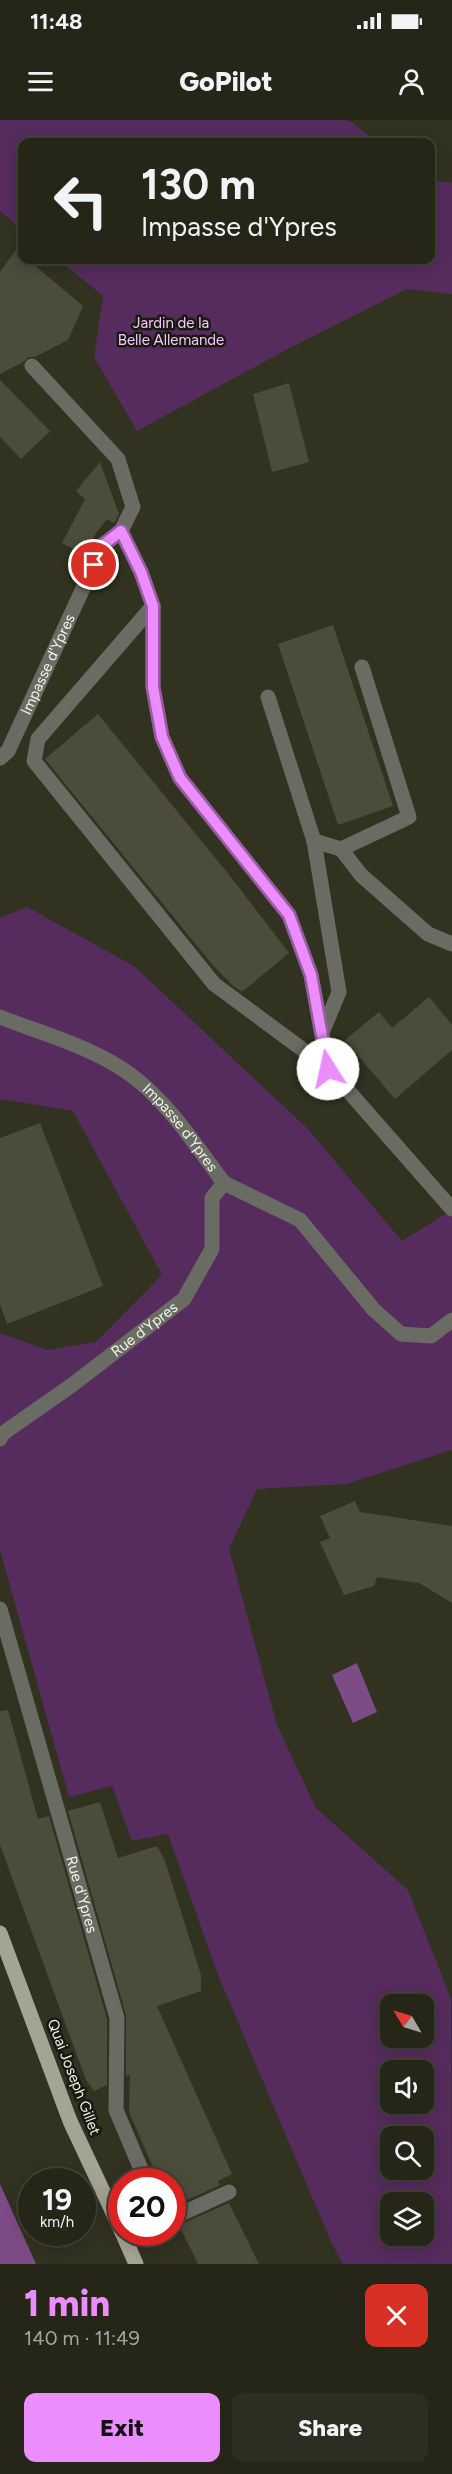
<!DOCTYPE html>
<html lang="en">
<head>
<meta charset="utf-8">
<style>
	body { margin:0; font-family:Figtree,sans-serif; background:#2d2e21; color:#f1f3f6; height:100vh; display:flex; flex-direction:column; font-size:22px; white-space:nowrap }
	* { box-sizing:border-box; margin:0 }
	p { font-size:20px; color:#a3a5a2 }
	.icon { flex:none; width:33px; height:33px; fill:none; stroke:currentColor; stroke-width:2; stroke-linecap:round; stroke-linejoin:round }
	.map { position:relative; height:2144px; overflow:hidden }
	.drawer { display:flex; flex-direction:column; background:#252618; flex:1 }
	.drawer>* { flex:none }
	.hud { position:absolute; left:18px; top:18px; width:417px; height:126px; border-radius:12px; box-shadow:0 3px 15px #0003,0 0 0 2px #424337; background:#252618; color:#f1f3f6; overflow:hidden }
	.needle { width:39px; rotate:308deg }
	.fabs { position:absolute; left:380px; top:1874px; display:grid; gap:12px }
	.fabs a { display:grid; place-items:center; width:54px; height:54px; border-radius:12px; background:#252618; box-shadow:0 3px 15px #0003,0 0 0 2px #424337; font-size:30px }
	.speed { position:absolute; left:18px; top:2048px; display:flex; gap:12px; font-size:30px; font-weight:700; text-align:center }
	.speed>* { display:grid; place-content:center; width:78px; height:78px; border-radius:50%; background:#252618; box-shadow:0 3px 15px #0003,0 0 0 2px #424337; line-height:1 }
	.speed small { font-size:15px; font-weight:400 }
	.speed .limit { border:9px solid #d22; background:#fff; color:#111 }
	.pin { position:absolute; display:grid; place-items:center; width:51px; height:51px; color:#fff; margin:-26px; border:3px solid #fff; border-radius:50%; box-shadow:0 2px 6px #0007 }
	.me { position:absolute; width:66px; margin:-33px; rotate:350deg; stroke-linejoin:round; filter:drop-shadow(0 0 4px #0008) }
	.turn { display:flex; align-items:center; gap:21px; height:126px; padding:0 24px; font-size:27px }
	.turn .icon { width:78px; height:78px; stroke-width:2.5 }
	.turn b { display:block; font-size:42px; line-height:51px }
	.round { display:grid; place-items:center; flex:none; width:63px; height:63px; border-radius:12px; background:#2d2e21 }
	.head { display:flex; align-items:center; justify-content:space-between; height:102px; padding:0 24px }
	h1 { font-size:36px; font-weight:800; line-height:45px; color:#eb8dfc }
	.primary-button { display:flex; gap:12px; margin-top:auto; padding:12px 24px }
	.primary-button a { flex:1; height:69px; border-radius:12px; background:#eb8dfc; color:#111; font-size:24px; font-weight:800; line-height:69px; text-align:center }
	.primary-button a+a { background:#2d2e21; color:#f1f3f6 }
	.status { display:flex; justify-content:space-between; align-items:center; height:42px; padding:0 30px; background:#252618; direction:ltr }
	.status svg { height:16px; fill:currentColor }
	header { display:flex; justify-content:space-between; align-items:center; height:78px; padding:0 24px; background:#252618; font-size:27px; font-weight:800 }
	.map>svg:first-child { display:block }
	.green { fill:#552c5d; fill-rule:evenodd }
	.water { fill:#7d4b86 }
	.building { fill:#4b4c3a }
	.lines { fill:none; stroke-linecap:round; stroke-linejoin:round }
	.minor { stroke:#6a6b62; stroke-width:15 }
	.major { stroke:#a3a493; stroke-width:15 }
	.route-casing { stroke:#995ca4; stroke-width:15 }
	.route { stroke:#eb8dfc; stroke-width:10 }
	.labels { text-anchor:middle; stroke-width:5; stroke-linejoin:round; paint-order:stroke }
	.park-label { font-size:15px; fill:#f4c9fc; stroke:#181911 }
	.street-label { font-size:15px; fill:#f3f4e9; stroke:#181911 }
</style>
</head>
<body>
<div class="status"><b>11:48</b><svg viewBox="0 0 49 12"><path d="M0 12V9h3v3zM5 12V6h3v6zM10 12V3h3v9zM15 12V0h3v12zM26 1h20v11H26zM47 4h2v5h-2z"/></svg></div>
<header><svg class="icon" aria-label="menu" viewBox="0 0 24 24"><path d="M4 6h16M4 12h16M4 18h16"/></svg>GoPilot<svg class="icon" aria-label="person" viewBox="0 0 24 24"><circle cx="12" cy="8" r="4"/><path d="M4 21q1-7 8-7t8 7"/></svg></header>
<div class="map">
<svg width="452" height="2144" viewBox="0 0 452 2144">
	<rect width="100%" height="100%" fill="#313220"/>
	<!-- green -->
	<g class="green">
		<polygon points="0,0 345,0 353,3 377,22 22,22 22,110 0,91"/>
		<polygon points="431,60 452,63 452,174 407,169 286,230 137,311 94,237 103,176 59,140 430,140"/>
		<path d="M 27,787 L 134,846 L 308,1009 L 402,1121 L 452,1090 L 452,1330 L 346,1364 L 257,1369 L 229,1429 L 277,1605 L 316,1688 L 408,1770 L 451,1879 L 452,2144 L 343,2144 L 331,2122 L 218,1855 L 168,1714 L 132,1721 L 112,1666 L 69,1677 L 0,1430 L 0,1213 L 47,1230 L 96,1222 L 162,1155 L 73,991 L 0,979 L 0,798 ZM 390,1884 L 423,1884 L 423,1917 L 390,1917 ZM 390,1950 L 423,1950 L 423,1983 L 390,1983 ZM 390,2016 L 423,2016 L 423,2049 L 390,2049 ZM 390,2082 L 423,2082 L 423,2115 L 390,2115 Z"/>
	</g>
	<!-- water -->
	<g class="water">
		<polygon points="357,1543 377,1592 353,1603 332,1555"/>
		<polygon points="0,2064 36,2144 0,2144"/>
	</g>
	<!-- building -->
	<g class="building">
		<polygon points="16,130 22,135 22,140 28,140 83,186 68,220 35,237 29,237 23,242 0,254 0,152"/>
		<polygon points="0,260 50,311 21,339 0,317"/>
		<polygon points="289,263 309,342 272,352 253,274"/>
		<polygon points="100,342 119,394 114,403 107,399 96,413 84,435 62,423 85,379 76,371"/>
		<polygon points="333,505 393,686 338,705 278,524"/>
		<polygon points="98,594 234,761 289,833 242,872 231,864 211,843 45,639"/>
		<polygon points="429,877 452,905 452,930 395,979 345,920 379,892 392,908"/>
		<polygon points="40,1003 103,1166 7,1204 0,1184 0,1018"/>
		<polygon points="355,1381 360,1392 452,1406 452,1483 419,1463 377,1457 374,1466 344,1475 320,1422 330,1418 320,1396"/>
		<polygon points="8,1590 38,1699 49,1696 107,1899 107,1965 94,1971 86,1960 0,1725 0,1591"/>
		<polygon points="100,1682 118,1738 157,1726 165,1741 201,1855 201,1871 157,1886 232,2054 218,2061 220,2065 172,2087 172,2061 159,2061 129,1992 130,1955 126,1956 126,1895 68,1691"/>
		<polygon points="229,2083 259,2144 198,2144 179,2105"/>
	</g>
	<g class="lines">
		<!-- minor -->
		<g class="minor">
			<polyline points="121,411 141,452 153,486 153,567 162,617 180,658 289,795 311,855 329,949"/>
			<polyline points="153,486 38,619 34,641 214,864 329,949 452,1089"/>
			<polyline points="268,577 314,721 339,872 322,913"/>
			<path id="s1" d="M 0,638 L 8,631 L 103,425 L 121,411 L 133,387 L 118,339 L 32,246"/>
			<polyline points="314,721 341,729 361,755 428,814 452,824"/>
			<polyline points="341,729 409,697 362,547"/>
			<path id="s2" d="M 0,897 C 43,914 93,927 131,955 C 169,983 196,1026 224,1063"/>
			<path id="s3" d="M 0,1319 L 2,1314 L 72,1265 L 184,1179 L 212,1129 L 212,1078 L 224,1063 L 300,1100 L 374,1190 L 401,1214 L 431,1216 L 452,1200"/>
			<path id="s4" d="M 0,1489 L 117,1898 L 116,1990 L 146,2061"/>
			<polyline points="172,2098 229,2072"/>
			<polyline points="127,2123 149,2112"/>
		</g>
		<!-- major -->
		<g class="major">
			<polyline points="0,1813 70,2001 122,2112"/>
			<polyline points="122,2112 136,2144"/>
		</g>
	</g>
	<g class="lines">
		<defs>
			<polyline id="route" points="94,445 103,425 121,411 141,452 153,486 153,567 162,617 180,658 289,795 311,855 328,949"/>
		</defs>
		<!-- route casing -->
		<use href="#route" class="route-casing"/>
		<!-- route -->
		<use href="#route" class="route"/>
	</g>
	<g class="labels">
		<!-- park labels -->
		<g class="park-label">
			<text x="171" y="208">Jardin de la<tspan x="171" dy="17">Belle Allemande</tspan></text>
		</g>
		<!-- street labels -->
		<g class="street-label">
			<text dy="5" stroke="none"><textPath href="#s1" startOffset="106">Impasse d'Ypres</textPath></text>
			<text dy="5" stroke="none"><textPath href="#s2" startOffset="216">Impasse d'Ypres</textPath></text>
			<text dy="5" stroke="none"><textPath href="#s3" startOffset="182">Rue d'Ypres</textPath></text>
			<text dy="5" stroke="none"><textPath href="#s4" startOffset="297">Rue d'Ypres</textPath></text>
			<text transform="translate(74 1957) rotate(69)" y="5">Quai Joseph Gillet</text>
		</g>
	</g>
</svg>
<div class="fabs">
<a><svg class="needle" viewBox="-14 -14 28 28"><path d="M0-13l5 13h-10z" fill="#e53935"/><path d="M0 13l5-13h-10z" fill="#a3a5a2"/></svg></a>
<a><svg class="icon" aria-label="sound" viewBox="0 0 24 24"><path d="M4 9h4l5-4v14l-5-4H4zM17 9q2 3 0 6"/></svg></a>
<a><svg class="icon" aria-label="search" viewBox="0 0 24 24"><circle cx="10" cy="10" r="6"/><path d="M15 15l6 6"/></svg></a>
<a><svg class="icon" aria-label="layers" viewBox="0 0 24 24"><path d="M12 4l9 5-9 5-9-5zM3 14l9 5 9-5"/></svg></a>
</div>
<div class="speed"><div>19<small>km/h</small></div><div class="limit">20</div></div>
<div class="pin" style="left:94px;top:445px;background:#d93025"><svg class="icon" aria-label="arrive" viewBox="0 0 24 24"><path d="M6 21V4h12l-3 4 3 4H6"/></svg></div>
<svg class="me" style="left:328px;top:949px" viewBox="-20 -20 40 40"><circle r="19" fill="#fff"/><path d="M0-13L10 11 0 6-10 11z" fill="#eb8dfc"/></svg>
<div class="hud">
<div class="turn"><svg class="icon" aria-label="left" viewBox="0 0 24 24"><path d="M17 20v-9H6M10 6l-5 5 5 5"/></svg><div><b>130 m</b>Impasse d'Ypres</div></div>
</div>
</div>
<section class="drawer">
<div class="head"><div><h1>1 min</h1><p>140 m · 11:49</p></div><a class="round" style="background:#d93025;color:#fff"><svg class="icon" aria-label="close" viewBox="0 0 24 24"><path d="M6 6l12 12M18 6L6 18"/></svg></a></div>
<div class="primary-button"><a>Exit</a><a>Share</a></div>
</section>
</body>
</html>
